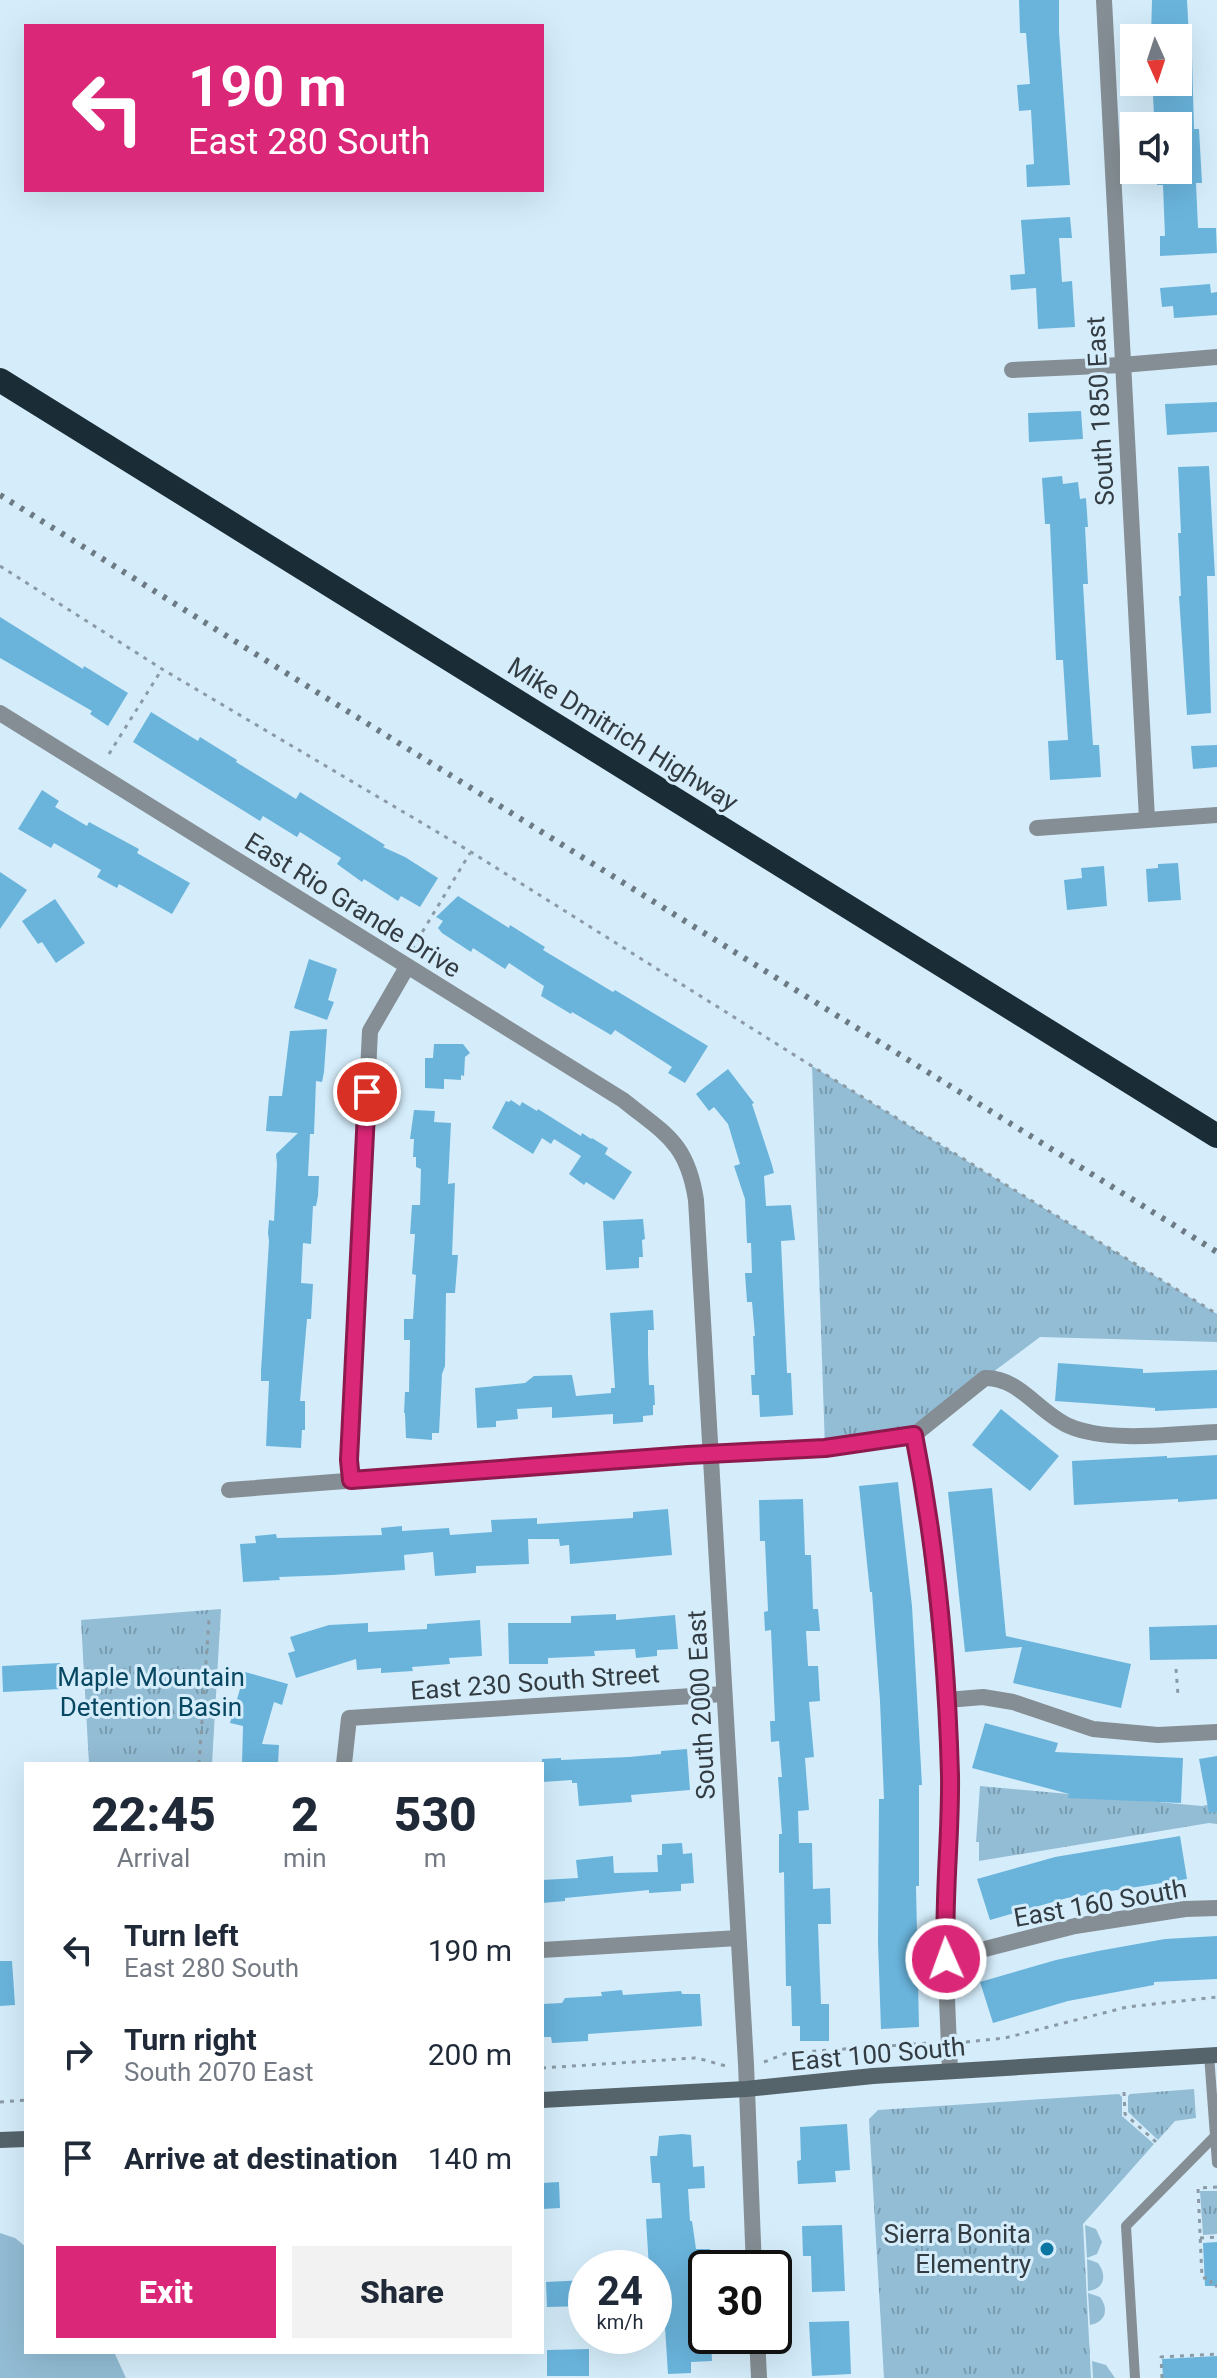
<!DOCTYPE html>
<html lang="en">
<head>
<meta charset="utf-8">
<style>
	body { margin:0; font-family:Roboto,sans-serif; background:#f2f2f3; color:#1f2937; height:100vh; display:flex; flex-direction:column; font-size:30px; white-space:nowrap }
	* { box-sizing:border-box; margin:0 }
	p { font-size:26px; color:#747a83 }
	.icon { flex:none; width:44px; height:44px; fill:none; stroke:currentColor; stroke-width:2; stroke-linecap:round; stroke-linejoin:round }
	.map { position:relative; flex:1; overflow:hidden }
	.sheet { position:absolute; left:24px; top:1762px; width:520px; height:592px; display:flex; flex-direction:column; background:#fff; border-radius:0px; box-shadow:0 8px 32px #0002 }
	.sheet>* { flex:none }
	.banner { position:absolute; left:24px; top:24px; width:520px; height:168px; border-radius:0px; box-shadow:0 8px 32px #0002; background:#db2777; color:#fff; overflow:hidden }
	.needle { width:52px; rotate:177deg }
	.fabs { position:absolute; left:1120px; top:24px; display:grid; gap:16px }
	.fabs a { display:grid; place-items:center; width:72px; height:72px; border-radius:0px; background:#fff; box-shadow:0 8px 32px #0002; font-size:40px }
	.speed { position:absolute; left:568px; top:2250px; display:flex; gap:16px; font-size:40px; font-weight:700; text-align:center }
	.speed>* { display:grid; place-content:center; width:104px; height:104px; border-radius:50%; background:#fff; box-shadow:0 8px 32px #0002; line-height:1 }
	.speed small { font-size:20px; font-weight:400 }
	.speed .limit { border:4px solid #111; border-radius:12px; background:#fff; color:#111 }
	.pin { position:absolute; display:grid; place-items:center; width:68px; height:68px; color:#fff; margin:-34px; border:4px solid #fff; border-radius:50%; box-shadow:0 2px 8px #0007 }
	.me { position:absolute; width:88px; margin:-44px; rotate:358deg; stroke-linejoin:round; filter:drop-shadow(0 0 6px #0008) }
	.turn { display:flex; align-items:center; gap:28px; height:168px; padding:0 32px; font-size:36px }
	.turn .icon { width:104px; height:104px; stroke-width:2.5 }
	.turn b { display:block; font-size:56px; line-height:68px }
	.eta { display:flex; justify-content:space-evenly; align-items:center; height:136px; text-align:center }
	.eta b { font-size:48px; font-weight:800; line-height:56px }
	.primary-button { display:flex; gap:16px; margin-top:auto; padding:16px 32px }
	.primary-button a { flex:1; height:92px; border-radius:0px; background:#db2777; color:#fff; font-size:32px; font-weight:800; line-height:92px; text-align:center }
	.primary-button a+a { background:#f2f2f3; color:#1f2937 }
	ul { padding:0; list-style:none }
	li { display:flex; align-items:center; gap:24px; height:104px; padding:0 32px }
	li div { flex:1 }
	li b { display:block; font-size:30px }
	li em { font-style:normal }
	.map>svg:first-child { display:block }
	.grass { fill:url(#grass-tufts) }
	.garden { fill:#93bdd5 }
	.building { fill:#6ab4dc }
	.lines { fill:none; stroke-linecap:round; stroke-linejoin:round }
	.path { stroke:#8a9ba6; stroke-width:3; stroke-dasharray:4 6; stroke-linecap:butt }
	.lane { stroke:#858e94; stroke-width:10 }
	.street { stroke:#858e94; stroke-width:16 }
	.secondary { stroke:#55636b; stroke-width:16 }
	.highway { stroke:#1a2d37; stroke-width:24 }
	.rail { stroke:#6c7a83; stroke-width:6; stroke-dasharray:4 8; stroke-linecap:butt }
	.route-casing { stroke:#8e194d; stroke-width:20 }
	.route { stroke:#db2777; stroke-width:14 }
	.poi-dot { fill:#0a76a1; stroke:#d5edfb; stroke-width:3 }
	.labels { text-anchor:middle; stroke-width:6; stroke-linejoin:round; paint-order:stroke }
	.street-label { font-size:26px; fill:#333c42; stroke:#d5edfb }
	.park-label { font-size:26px; fill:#074761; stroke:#d5edfb }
	.poi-label { font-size:26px; fill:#333c42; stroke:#d5edfb; text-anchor:end }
</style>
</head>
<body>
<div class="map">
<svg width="1217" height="2378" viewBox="0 0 1217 2378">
	<defs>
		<pattern id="grass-tufts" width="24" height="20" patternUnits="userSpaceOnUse" patternTransform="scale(2)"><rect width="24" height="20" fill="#93bdd5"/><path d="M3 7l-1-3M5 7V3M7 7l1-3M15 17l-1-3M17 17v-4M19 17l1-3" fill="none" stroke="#799bae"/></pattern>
	</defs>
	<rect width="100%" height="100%" fill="#d5edfb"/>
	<!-- grass -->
	<g class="grass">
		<polygon points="812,1066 1217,1314 1217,1342 1040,1337 985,1378 914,1435 825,1448"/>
		<polygon points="221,1609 212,1764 89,1764 81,1620"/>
		<polygon points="980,1786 1202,1806 1217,1803 1217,1824 1209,1823 979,1861 979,1842 976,1842"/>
		<polygon points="1194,2089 1196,2118 1175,2121 1158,2140 1128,2112 1128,2096 1130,2094"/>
		<polygon points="1119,2094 1122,2097 1122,2116 1154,2144 1083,2224 1091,2378 884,2378 869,2119 878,2110"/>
		<polygon points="1200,2191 1217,2191 1217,2234 1203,2235"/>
	</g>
	<!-- garden -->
	<g class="garden">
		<polygon points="1085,2225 1096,2229 1102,2242 1097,2254 1087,2258"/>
		<polygon points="0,2233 15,2238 26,2247 26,2352 114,2352 126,2378 0,2378"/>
		<path d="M 1087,2259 L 1098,2263 C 1107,2275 1105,2289 1088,2291 Z"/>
		<path d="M 1088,2293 L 1100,2297 C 1109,2309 1106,2322 1090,2325 Z"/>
		<polygon points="1092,2361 1106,2365 1115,2378 1093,2378"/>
	</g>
	<!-- building -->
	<g class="building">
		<polygon points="1019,0 1059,0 1059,32 1070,185 1027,187 1026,165 1034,164 1031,110 1019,111 1017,85 1030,84 1026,33 1020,33"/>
		<polygon points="1152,0 1187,0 1189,38 1151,38"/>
		<polygon points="1178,57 1192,57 1194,129 1199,129 1202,183 1196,183 1198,228 1216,228 1217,253 1160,256 1160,236 1165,236 1163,185 1157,185 1156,170 1178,170 1178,114 1154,115 1153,95 1155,95 1154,82 1178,82"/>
		<polygon points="1070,217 1072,238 1059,238 1062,282 1072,281 1075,327 1038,329 1036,288 1011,290 1010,275 1025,274 1021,220"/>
		<polygon points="1210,284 1211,293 1217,292 1217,315 1174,318 1173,306 1162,307 1160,288"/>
		<polygon points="1217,402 1217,432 1167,435 1165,404"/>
		<polygon points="1081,411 1083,439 1029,442 1028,413"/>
		<polygon points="1209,466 1215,576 1207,576 1211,713 1187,715 1179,596 1181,596 1178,533 1181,533 1178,467"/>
		<polygon points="1062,476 1063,484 1078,482 1080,499 1086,498 1088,527 1085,527 1088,584 1083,584 1088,670 1093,745 1099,745 1101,777 1050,780 1048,741 1068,740 1063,660 1056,660 1050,524 1045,524 1042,478"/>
		<polygon points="0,617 83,669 84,666 128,693 108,726 90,714 92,711 0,658"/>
		<polygon points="151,712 198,741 200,737 237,760 236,762 296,799 300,792 385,845 383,847 405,857 438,878 420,907 401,896 398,901 364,879 362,882 337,864 341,858 300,832 297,837 263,816 260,821 133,742"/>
		<polygon points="1217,745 1217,767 1193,769 1191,746"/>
		<polygon points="42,790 59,801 55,807 87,826 89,822 139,849 137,853 190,883 172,914 119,884 117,888 97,877 101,870 54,843 51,848 18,829"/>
		<polygon points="1178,863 1181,900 1148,902 1146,869 1158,868 1158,864"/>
		<polygon points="1104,866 1107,906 1067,910 1064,880 1082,878 1081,868"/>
		<polygon points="0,872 27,890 0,929"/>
		<polygon points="458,896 509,928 510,925 545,947 543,950 613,992 615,990 708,1046 685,1083 668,1073 672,1067 615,1030 611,1035 572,1012 571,1014 541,996 544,986 509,963 505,969 473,948 471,952 442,933 438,928 443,921 436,917"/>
		<polygon points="55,899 85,943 56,963 42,942 38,944 22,921"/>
		<polygon points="309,959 337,969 328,1000 334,1002 327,1020 294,1008"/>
		<polygon points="327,1029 324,1072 322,1082 316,1081 314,1134 310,1134 308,1176 319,1176 318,1196 316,1206 313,1206 311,1244 303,1243 301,1283 313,1284 311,1319 307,1319 300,1401 305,1401 305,1430 302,1430 301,1448 266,1446 269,1381 261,1381 261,1371 269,1241 268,1233 269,1220 274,1221 277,1164 276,1154 298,1133 266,1131 269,1096 282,1096 290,1031"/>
		<polygon points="434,1044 463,1044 470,1053 465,1057 464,1076 461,1075 461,1080 444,1079 444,1089 425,1088 425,1058 433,1058"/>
		<polygon points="728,1069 754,1103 752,1104 772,1165 774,1173 764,1176 766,1206 791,1205 795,1240 781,1241 787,1373 791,1373 793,1415 760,1417 759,1395 752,1395 751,1375 755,1375 753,1336 755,1336 752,1302 747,1302 745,1273 752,1273 751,1243 747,1243 745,1199 734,1166 740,1164 728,1124 714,1107 709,1111 696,1094"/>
		<polygon points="511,1100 520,1106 522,1102 537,1111 538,1109 581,1136 582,1133 591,1139 592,1138 608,1148 605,1154 632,1172 614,1200 586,1182 584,1185 569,1174 581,1156 554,1139 551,1144 542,1138 533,1154 492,1128 506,1101 509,1102"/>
		<polygon points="414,1110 435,1111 434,1122 451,1123 448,1184 455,1183 452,1255 458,1255 455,1293 446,1293 445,1366 442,1374 439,1433 432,1433 432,1440 406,1438 405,1413 404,1413 405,1392 409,1392 410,1340 404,1340 404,1319 413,1319 416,1275 412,1274 415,1234 410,1234 412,1205 420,1205 421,1169 416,1167 416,1157 413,1157 414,1139 410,1139"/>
		<polygon points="643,1219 645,1239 642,1240 643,1257 639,1257 639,1268 606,1270 603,1221"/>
		<polygon points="653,1310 654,1330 648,1330 648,1354 649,1385 654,1385 655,1405 653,1405 653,1415 643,1416 643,1422 613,1424 613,1414 552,1418 552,1407 517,1409 518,1419 496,1421 496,1427 477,1428 475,1388 525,1383 534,1376 572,1375 576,1396 611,1393 611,1388 615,1388 610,1313"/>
		<polygon points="1058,1363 1143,1369 1143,1373 1217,1370 1217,1408 1155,1411 1155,1408 1055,1401"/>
		<polygon points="1001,1409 1059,1456 1030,1491 972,1445"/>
		<polygon points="1217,1455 1217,1499 1178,1502 1178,1499 1074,1505 1072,1461 1167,1456 1167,1458"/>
		<polygon points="898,1482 912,1606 922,1785 919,1785 919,1886 916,1886 919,2027 881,2029 878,1943 879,1799 884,1799 880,1701 872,1592 870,1592 859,1486"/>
		<polygon points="992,1488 1006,1636 1131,1664 1121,1708 1013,1683 1022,1647 965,1652 948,1492"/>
		<polygon points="803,1499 805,1555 811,1555 813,1609 818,1609 820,1631 806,1631 808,1666 818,1666 820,1701 809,1702 814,1757 805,1758 809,1810 798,1811 799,1843 812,1843 813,1889 830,1888 831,1924 818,1924 821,2004 829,2004 829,2041 800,2041 800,2026 792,2026 791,1986 786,1986 784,1872 779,1873 779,1834 782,1834 778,1777 782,1777 779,1741 771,1742 770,1721 775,1721 771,1630 765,1631 764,1612 768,1611 765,1541 760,1541 759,1500"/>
		<polygon points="668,1509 672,1555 570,1564 569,1545 560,1546 559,1539 528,1539 529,1564 476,1566 476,1573 435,1576 433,1552 404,1555 405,1570 333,1575 279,1577 280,1580 243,1582 240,1544 256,1543 255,1536 276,1534 277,1538 382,1535 381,1528 402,1526 402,1531 449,1528 450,1535 492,1532 491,1520 537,1518 537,1524 633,1518 633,1512"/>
		<polygon points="616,1614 616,1620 675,1615 678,1649 657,1650 657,1656 636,1658 635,1649 594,1651 595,1656 548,1658 548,1664 509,1664 508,1623 571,1623 571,1616"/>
		<polygon points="480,1620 482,1656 449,1658 450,1664 412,1667 413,1671 381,1673 381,1668 357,1670 356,1659 296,1678 288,1653 295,1651 290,1637 329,1625 368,1623 368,1632 427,1629 427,1624"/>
		<polygon points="1217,1625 1217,1659 1150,1660 1149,1627"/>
		<polygon points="60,1663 61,1689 3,1692 2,1666"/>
		<polygon points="245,1672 288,1684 282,1705 274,1702 262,1744 279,1745 278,1764 242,1764 243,1726 230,1723"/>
		<polygon points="985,1723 1058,1743 1055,1752 1183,1758 1181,1803 1068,1798 1069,1794 972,1768"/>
		<polygon points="687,1749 690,1790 631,1795 632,1802 579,1806 577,1783 572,1783 572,1780 542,1782 542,1759 561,1758 561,1760 629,1757 661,1754 661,1751"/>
		<polygon points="1217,1756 1217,1812 1209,1813 1199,1759"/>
		<polygon points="1180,1836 1187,1879 1067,1898 990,1920 977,1879 1055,1857"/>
		<polygon points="682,1843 683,1854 692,1853 694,1883 681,1884 681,1891 649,1893 649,1890 565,1898 565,1901 542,1903 542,1880 578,1878 576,1860 613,1856 614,1873 658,1872 657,1855 662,1855 662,1844"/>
		<polygon points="1217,1936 1217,1979 1154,1982 1154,1985 1068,2001 993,2023 980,1982 1056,1960 1098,1951 1165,1939"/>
		<polygon points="0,1961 12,1961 15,2005 0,2006"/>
		<polygon points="622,1990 623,1995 681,1991 682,1994 700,1994 702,2026 588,2034 588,2041 552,2043 551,2037 543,2037 542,2004 562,2003 565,1998 602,1996 601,1992"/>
		<polygon points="847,2124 850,2170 835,2171 836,2182 798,2184 797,2161 801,2160 800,2127"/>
		<polygon points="682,2134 691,2135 693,2167 704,2166 705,2188 688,2189 690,2221 692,2221 696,2249 710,2249 711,2268 706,2268 706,2276 694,2276 699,2336 711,2336 712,2361 691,2362 691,2373 668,2374 665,2327 661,2327 658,2289 654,2289 654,2268 649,2268 646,2219 662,2218 660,2183 652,2183 650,2156 657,2156 659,2136"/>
		<polygon points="559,2182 560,2208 542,2209 542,2183"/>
		<polygon points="842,2225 845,2291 812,2292 811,2256 803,2256 802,2226"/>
		<polygon points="1217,2242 1217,2286 1205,2286 1203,2243"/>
		<polygon points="586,2280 586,2306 547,2307 546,2282"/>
		<polygon points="849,2321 851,2374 812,2376 809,2322"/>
		<polygon points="589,2349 589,2376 547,2376 547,2350"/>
		<polygon points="1217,2356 1217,2378 1163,2378 1162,2359"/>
	</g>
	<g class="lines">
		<!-- path -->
		<g class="path">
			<polyline points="0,566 162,669 471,852 815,1068 1217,1314"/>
			<polyline points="109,754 162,669"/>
			<polyline points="412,949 470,853"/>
			<polyline points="1176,1669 1178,1695"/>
			<polyline points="199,1764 209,1619"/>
			<polyline points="966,2042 1005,2038 1127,2007 1217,1997"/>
			<polyline points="764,2062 787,2053 930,2043"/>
			<path d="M 542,2068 L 695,2058 C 705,2059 721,2066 729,2066"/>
			<polyline points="1124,2092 1125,2114 1156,2142"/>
			<polyline points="0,2102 26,2100"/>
			<polyline points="1217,2187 1198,2188 1202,2278 1211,2278 1211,2286 1217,2286"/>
			<polyline points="1200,2238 1217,2237"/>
			<polyline points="1162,2378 1161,2357 1217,2354"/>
		</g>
		<!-- lane -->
		<g class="lane">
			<polyline points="1209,2055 1217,2163"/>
			<polyline points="1135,2378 1126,2226 1217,2134"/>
		</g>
		<!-- street -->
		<g class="street">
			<polyline points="1104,0 1147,819"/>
			<polyline points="1012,370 1122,365 1217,357"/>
			<path d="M 0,713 L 623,1100 C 665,1134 687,1142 696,1200 L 746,2064 L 754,2268"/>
			<polyline points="1037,828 1217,815"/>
			<polyline points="914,1435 926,1501 947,1700 950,1776 949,1857 944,1926 950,2071"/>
			<polyline points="351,1480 349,1460 370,1031 407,967"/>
			<path d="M 229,1490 L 688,1455 L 825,1448 L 914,1435 L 985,1378 C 1019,1377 1039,1413 1069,1426 C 1108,1443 1174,1434 1217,1432"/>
			<polyline points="947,1700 983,1697 1013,1702 1093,1729 1158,1735 1217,1732"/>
			<polyline points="344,1764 349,1718 724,1694"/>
			<polyline points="542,1950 738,1938"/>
			<polyline points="946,1959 1075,1926 1185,1909 1217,1908"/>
			<polyline points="757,2336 759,2378"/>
		</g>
		<!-- secondary -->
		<g class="secondary">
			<polyline points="542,2100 746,2089 873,2076 1217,2055"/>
			<polyline points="0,2140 26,2139"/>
		</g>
		<!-- highway -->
		<polyline class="highway" points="0,380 1217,1136"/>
		<!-- rail -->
		<polyline class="rail" points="0,495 1217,1252"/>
	</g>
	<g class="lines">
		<defs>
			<path id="route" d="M 367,1092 L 349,1460 L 351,1480 L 688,1455 L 825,1448 L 914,1435 C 936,1546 947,1662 950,1775 C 951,1837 943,1898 946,1959"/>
		</defs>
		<!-- route casing -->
		<use href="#route" class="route-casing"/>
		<!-- route -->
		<use href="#route" class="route"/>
	</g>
	<!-- markers -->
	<circle class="poi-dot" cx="1047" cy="2249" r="8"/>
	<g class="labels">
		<!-- street labels -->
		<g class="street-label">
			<text transform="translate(1100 411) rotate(-93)" y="9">South 1850 East</text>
			<text transform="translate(623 734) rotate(32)" y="9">Mike Dmitrich Highway</text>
			<text transform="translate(353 905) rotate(32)" y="9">East Rio Grande Drive</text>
			<text transform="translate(535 1682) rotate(-4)" y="9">East 230 South Street</text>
			<text transform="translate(701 1705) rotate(-93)" y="9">South 2000 East</text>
			<text transform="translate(1100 1903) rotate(-10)" y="9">East 160 South</text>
			<text transform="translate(878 2054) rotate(-5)" y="9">East 100 South</text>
		</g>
		<!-- park labels -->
		<g class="park-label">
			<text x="151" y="1686">Maple Mountain<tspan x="151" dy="30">Detention Basin</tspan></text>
		</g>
		<!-- poi labels -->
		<g class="poi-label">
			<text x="1031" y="2243">Sierra Bonita<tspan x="1031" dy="30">Elementry</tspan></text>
		</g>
	</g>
</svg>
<div class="fabs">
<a><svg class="needle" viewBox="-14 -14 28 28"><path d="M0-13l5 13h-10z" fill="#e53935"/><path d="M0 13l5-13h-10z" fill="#747a83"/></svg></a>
<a><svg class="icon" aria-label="sound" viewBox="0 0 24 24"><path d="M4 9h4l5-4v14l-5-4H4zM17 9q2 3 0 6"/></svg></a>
</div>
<div class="speed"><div>24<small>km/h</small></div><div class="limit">30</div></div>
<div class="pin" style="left:367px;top:1092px;background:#d93025"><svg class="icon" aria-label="arrive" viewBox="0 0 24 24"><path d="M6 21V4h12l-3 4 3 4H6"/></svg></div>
<svg class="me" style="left:946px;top:1959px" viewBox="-20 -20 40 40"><circle r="17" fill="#db2777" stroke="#fff" stroke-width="3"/><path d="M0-11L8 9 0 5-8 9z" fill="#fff"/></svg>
<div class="banner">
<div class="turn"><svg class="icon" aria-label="left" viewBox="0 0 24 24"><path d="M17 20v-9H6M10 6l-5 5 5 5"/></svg><div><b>190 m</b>East 280 South</div></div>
</div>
<section class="sheet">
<div class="eta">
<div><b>22:45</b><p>Arrival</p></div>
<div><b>2</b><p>min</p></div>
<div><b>530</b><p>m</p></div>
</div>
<ul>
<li><svg class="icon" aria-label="left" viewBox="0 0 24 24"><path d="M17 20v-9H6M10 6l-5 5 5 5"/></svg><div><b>Turn left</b><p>East 280 South</p></div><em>190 m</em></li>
<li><svg class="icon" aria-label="right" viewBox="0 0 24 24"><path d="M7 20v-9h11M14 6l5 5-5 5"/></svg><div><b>Turn right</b><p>South 2070 East</p></div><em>200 m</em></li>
<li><svg class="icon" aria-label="arrive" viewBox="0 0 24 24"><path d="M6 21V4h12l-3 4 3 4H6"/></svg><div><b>Arrive at destination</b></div><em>140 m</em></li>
</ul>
<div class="primary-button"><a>Exit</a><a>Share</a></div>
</section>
</div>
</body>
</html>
